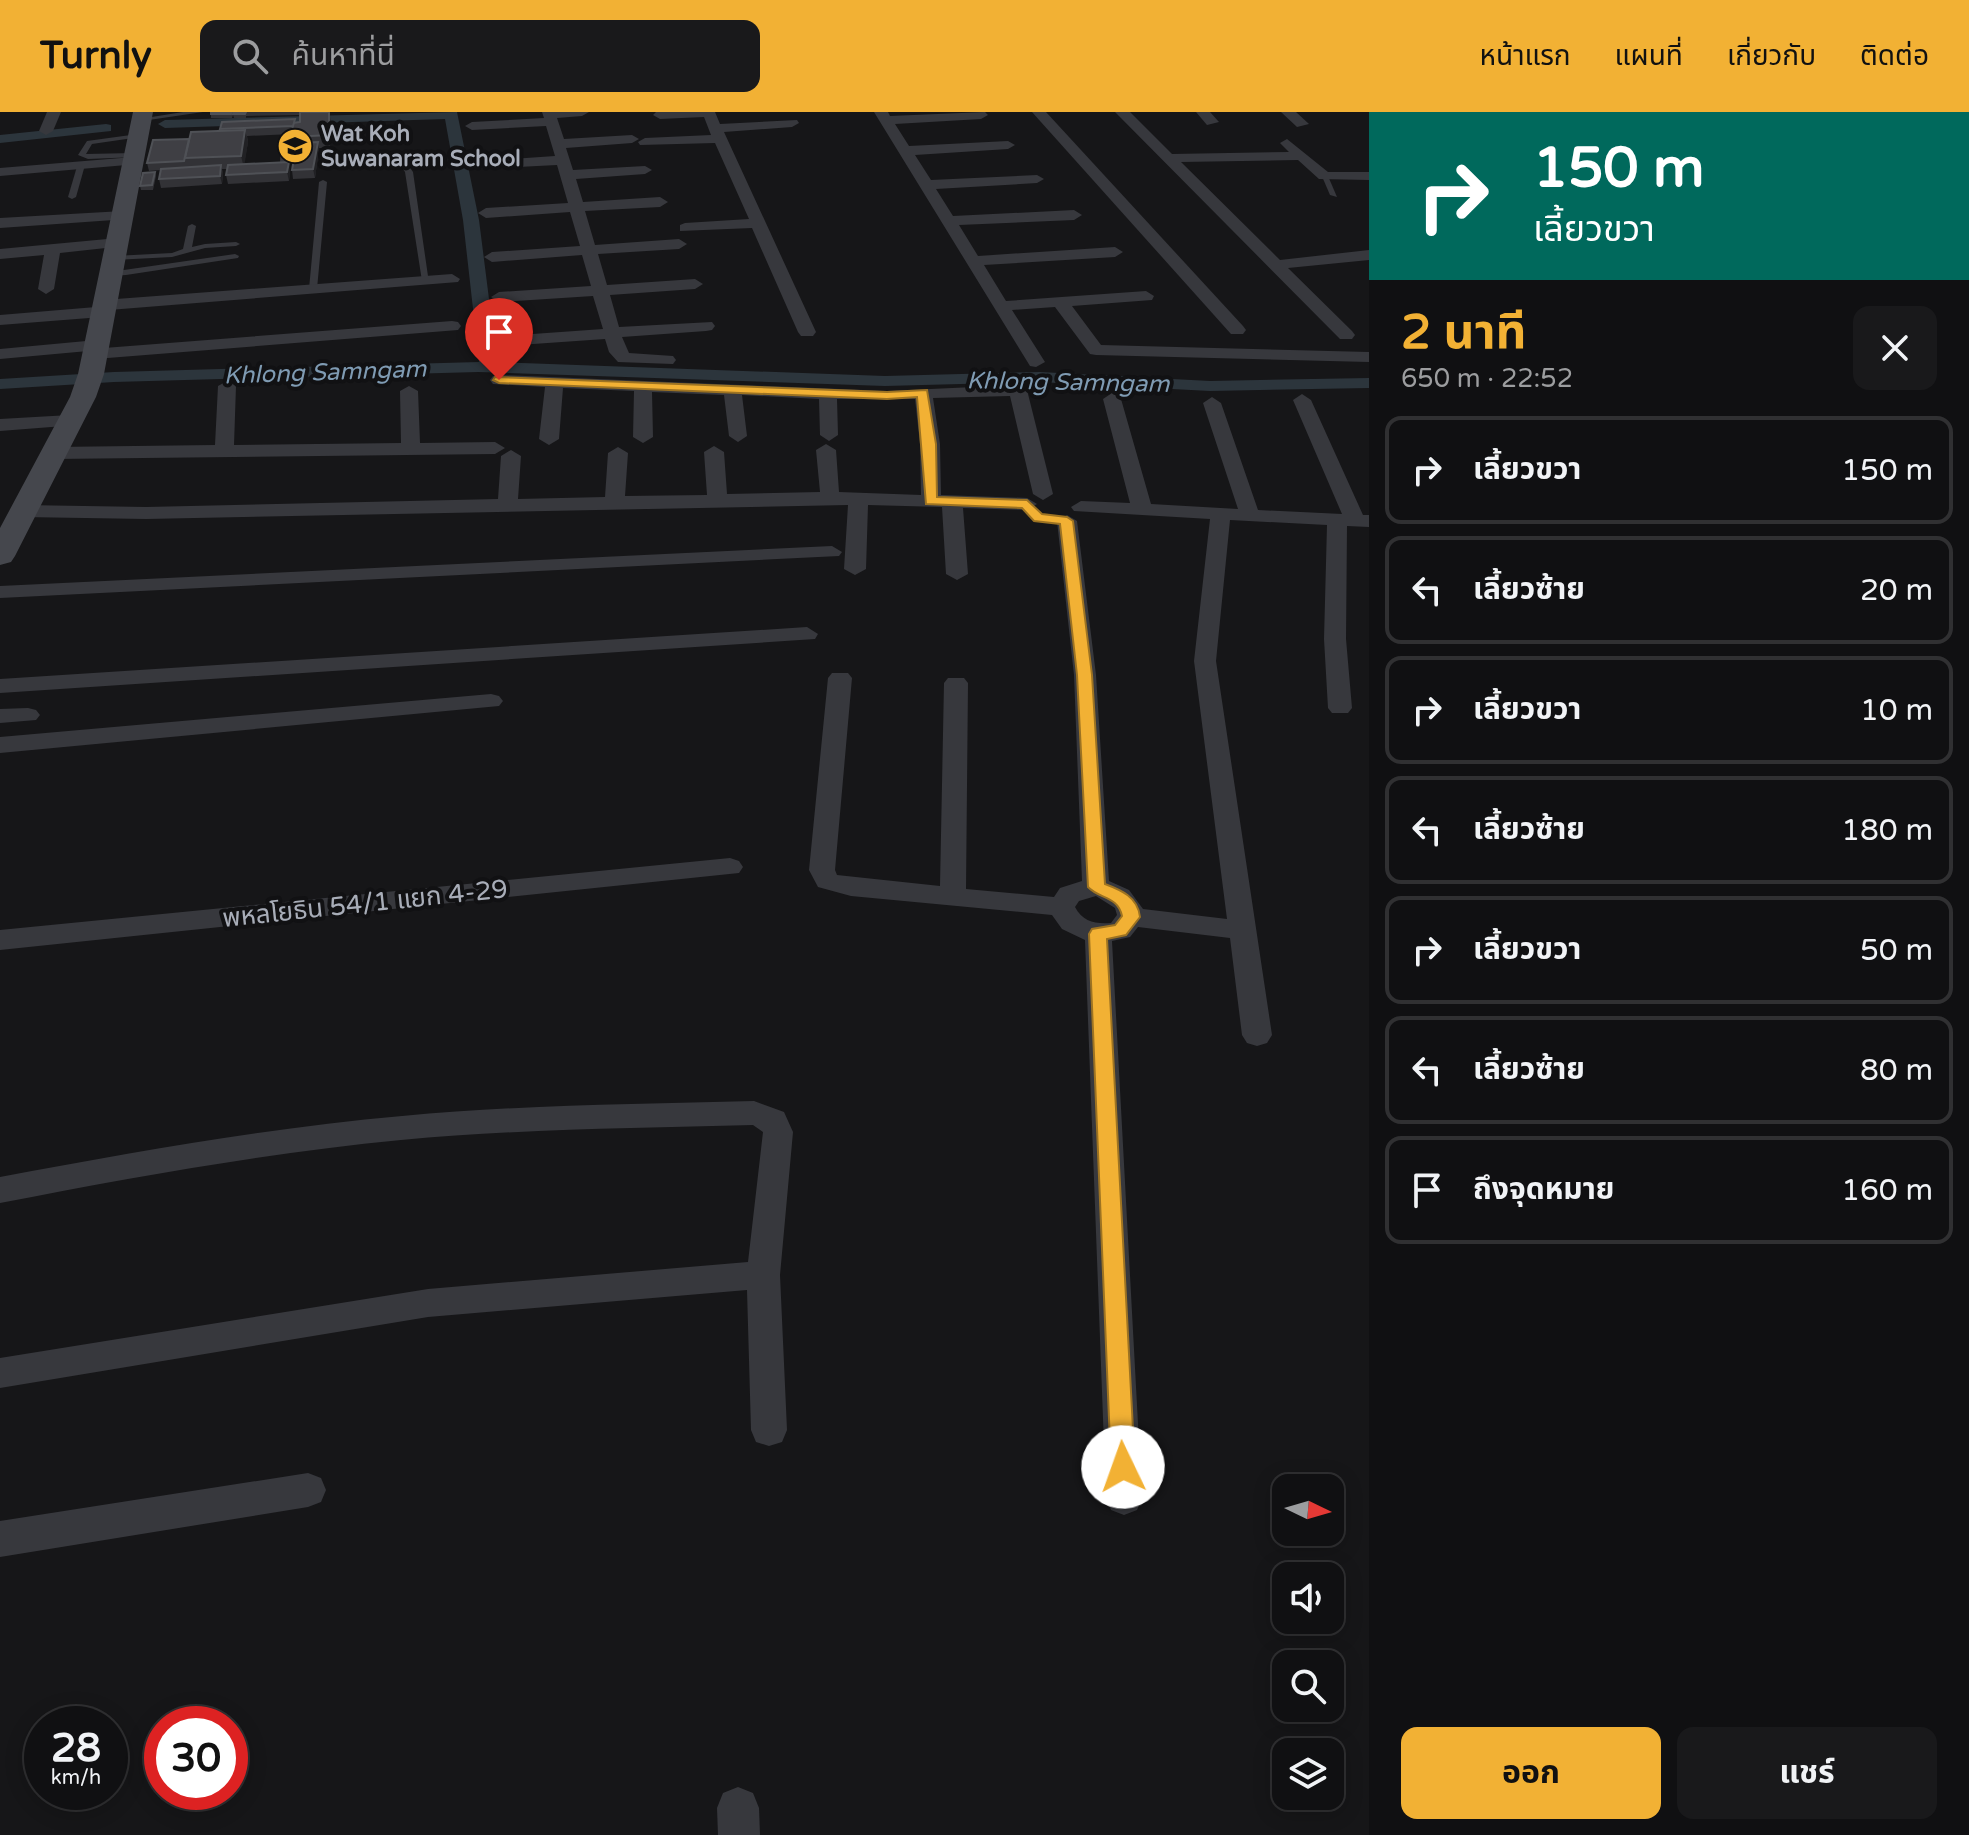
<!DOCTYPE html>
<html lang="th">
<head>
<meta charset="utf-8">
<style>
	body { margin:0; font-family:"Varela Round","Noto Sans Thai",sans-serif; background:#19191b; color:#f1f3f6; height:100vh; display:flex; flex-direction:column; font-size:30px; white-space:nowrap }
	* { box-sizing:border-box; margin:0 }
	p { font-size:26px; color:#9c9d9f }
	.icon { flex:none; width:44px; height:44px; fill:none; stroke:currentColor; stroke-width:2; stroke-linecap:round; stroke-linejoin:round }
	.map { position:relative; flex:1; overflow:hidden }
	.panel { display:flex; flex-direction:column; background:#101012; width:600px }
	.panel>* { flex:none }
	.banner { background:#00695c; color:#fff; overflow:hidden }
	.needle { width:52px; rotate:95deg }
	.controls { position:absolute; left:1272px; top:1362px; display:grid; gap:16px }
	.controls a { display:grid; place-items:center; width:72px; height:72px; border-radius:16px; background:#101012; box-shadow:0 4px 20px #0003,0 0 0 2px #303032; font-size:40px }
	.speed { position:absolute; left:24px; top:1594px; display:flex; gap:16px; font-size:40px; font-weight:700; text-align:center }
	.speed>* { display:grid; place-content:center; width:104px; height:104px; border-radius:50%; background:#101012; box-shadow:0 4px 20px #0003,0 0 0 2px #303032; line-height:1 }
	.speed small { font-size:20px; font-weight:400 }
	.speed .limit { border:12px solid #d22; background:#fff; color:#111 }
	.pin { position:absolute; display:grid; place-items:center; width:68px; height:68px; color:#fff; margin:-82px -34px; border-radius:50% 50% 50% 0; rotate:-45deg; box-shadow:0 0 8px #0007 }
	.pin .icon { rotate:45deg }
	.me { position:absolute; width:88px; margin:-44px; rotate:357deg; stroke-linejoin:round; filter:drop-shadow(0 0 6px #0008) }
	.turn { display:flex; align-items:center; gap:28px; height:168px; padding:0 32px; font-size:36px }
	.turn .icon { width:104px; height:104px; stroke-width:2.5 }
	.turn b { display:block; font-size:56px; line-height:68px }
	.round { display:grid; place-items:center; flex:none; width:84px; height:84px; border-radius:16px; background:#19191b }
	.headline { display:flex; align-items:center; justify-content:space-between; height:136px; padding:0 32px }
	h1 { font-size:48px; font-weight:700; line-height:60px; color:#f2b134 }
	.button { display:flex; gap:16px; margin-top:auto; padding:16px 32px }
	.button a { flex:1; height:92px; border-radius:16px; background:#f2b134; color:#111; font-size:32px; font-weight:700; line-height:92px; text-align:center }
	.button a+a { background:#19191b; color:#f1f3f6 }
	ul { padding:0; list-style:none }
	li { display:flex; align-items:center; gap:24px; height:108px; margin:0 16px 12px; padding:0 16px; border:4px solid #303032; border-radius:16px }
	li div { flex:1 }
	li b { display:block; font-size:30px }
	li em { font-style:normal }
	header { display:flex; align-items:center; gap:48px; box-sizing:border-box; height:112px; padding:0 40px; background:#f2b134; color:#111 }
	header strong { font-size:38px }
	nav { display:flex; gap:44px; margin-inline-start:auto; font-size:28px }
	.search { width:560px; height:72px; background:#19191b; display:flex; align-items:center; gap:20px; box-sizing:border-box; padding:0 28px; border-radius:16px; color:#9c9d9f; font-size:30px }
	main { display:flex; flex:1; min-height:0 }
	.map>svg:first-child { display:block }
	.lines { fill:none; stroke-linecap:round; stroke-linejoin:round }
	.canal { fill:#2c353c; fill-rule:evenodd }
	.lane { fill:#37383d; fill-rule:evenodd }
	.street { fill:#37383d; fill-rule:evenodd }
	.secondary { fill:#45474d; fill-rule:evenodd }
	.wall { fill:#323236 }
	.shaded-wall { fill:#212124 }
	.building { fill:#3f3f44; stroke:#4f5156; stroke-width:2 }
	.route { fill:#f2b134; stroke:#9d7322; stroke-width:2 }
	.labels { text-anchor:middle; stroke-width:8; stroke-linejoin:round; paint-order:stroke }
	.far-poi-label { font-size:22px; font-weight:bold; fill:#a8adb8; stroke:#111113; text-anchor:start }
	.far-water-label { font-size:24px; font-style:italic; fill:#7f9bb3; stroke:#111113 }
	.street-label { font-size:26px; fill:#a8adb8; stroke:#111113 }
</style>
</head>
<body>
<header>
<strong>Turnly</strong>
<div class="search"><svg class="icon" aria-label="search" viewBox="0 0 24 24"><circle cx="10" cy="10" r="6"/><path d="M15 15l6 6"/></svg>ค้นหาที่นี่</div>
<nav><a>หน้าแรก</a><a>แผนที่</a><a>เกี่ยวกับ</a><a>ติดต่อ</a></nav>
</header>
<main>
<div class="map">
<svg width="1369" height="1723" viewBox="0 0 1369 1723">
	<rect width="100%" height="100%" fill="#161618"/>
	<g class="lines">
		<!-- canal -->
		<g class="canal">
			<polygon points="457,0 479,108 497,250 885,264 1040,260 1210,269 1369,266 1369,276 1210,279 1040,270 885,274 478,260 114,270 0,277 0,267 114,260 479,250 463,108 445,7 165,16 158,12 165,8"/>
			<polygon points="106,12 111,13 111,19 0,31 0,23"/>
		</g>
		<!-- lane -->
		<g class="lane">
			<polygon points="183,0 203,0 142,9 139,7"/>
			<polygon points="138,22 140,25 92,32 86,42 134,41 137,45 88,47 78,43 87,29"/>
			<polygon points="285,30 289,32 287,52 268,58 268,54 280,51 281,32"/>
			<polygon points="78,51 85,53 76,85 72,87 68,85"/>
			<polygon points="396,52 408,53 413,60 429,171 422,169 405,60 403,57 393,56"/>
			<polygon points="1321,62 1328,64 1337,85 1330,83"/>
			<polygon points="323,68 327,70 317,177 313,179 309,177 319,70"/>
			<polygon points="192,112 196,114 192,135 205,132 236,130 240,132 236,134 205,136 172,145 114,148 110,146 114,144 172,141 183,137 188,114"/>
			<polygon points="235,142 239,144 238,146 126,163 110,164 106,162 110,160"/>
		</g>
		<!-- street -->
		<g class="street">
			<polygon points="47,0 61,0 53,19 46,23 39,19"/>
			<polygon points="542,0 589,0 582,4 557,6 564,27 632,23 639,27 632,31 566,36 573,58 645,54 652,58 645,62 576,67 583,90 660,85 668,90 660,95 585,99 595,133 679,127 687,132 679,137 598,142 607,173 695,167 703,172 695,177 610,183 619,215 712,210 715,214 712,218 706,219 622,225 629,241 673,244 676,248 673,252 618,250 609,240 605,227 505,234 496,229 505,224 603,217 593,184 499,190 491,185 499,180 591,174 582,143 492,150 484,145 492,140 580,134 570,100 486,106 478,101 486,96 568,91 557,53 480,57 473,53 480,49 555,44 546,14 472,18 465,14 472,10 544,6"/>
			<polygon points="656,0 715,0 720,12 797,8 799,11 792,15 724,20 816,220 813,224 801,224 798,220 752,116 680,119 680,113 685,111 749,107 715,31 640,33 638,30 645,26 711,23 704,5 660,7 653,3"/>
			<polygon points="874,0 888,0 890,4 985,0 988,3 981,7 895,12 909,34 1008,29 1015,33 1008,37 915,43 931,68 1037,63 1044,67 1037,71 936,77 953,104 1074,98 1082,103 1074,108 959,113 978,144 1115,135 1123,140 1115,145 984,153 1006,189 1146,179 1154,184 1152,188 1072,194 1101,233 1369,240 1369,250 1096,243 1090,242 1055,195 1012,198 1045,250 1036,255 1030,254"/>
			<polygon points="1032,0 1046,0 1243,214 1246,218 1243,222 1231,222"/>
			<polygon points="1115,0 1130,0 1172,42 1289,40 1280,31 1287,27 1328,60 1369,60 1369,68 1319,67 1298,48 1181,50 1280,148 1369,138 1369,148 1288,156 1352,219 1355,223 1352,227 1340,227"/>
			<polygon points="1196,0 1210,0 1219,10 1207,13"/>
			<polygon points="1281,0 1296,0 1309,12 1297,15"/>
			<polygon points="133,45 138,46 138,52 0,64 0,56"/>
			<polygon points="123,99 131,104 128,107 0,116 0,106"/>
			<polygon points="118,126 124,128 124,134 60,141 54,177 46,182 38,177 44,143 0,147 0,137"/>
			<polygon points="452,162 460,167 458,170 109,198 108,204 102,205 0,213 0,203 96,195 97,189 103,188"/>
			<polygon points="452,209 458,210 461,214 458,218 95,247 89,246 88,239 0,247 0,237 97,228 103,229 104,236"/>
			<polygon points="499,263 887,279 1018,273 1027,278 1053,382 1043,388 1033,382 1010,284 933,286 940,332 941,383 1027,386 1037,392 1027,398 963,396 968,462 957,468 946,462 942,395 868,393 866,457 855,463 844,457 848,393 146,407 23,405 13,399 23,393 146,395 498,387 501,344 511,338 521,344 518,387 605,385 608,341 618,335 628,341 625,384 707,383 704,340 714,334 724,340 727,382 820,380 816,338 826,332 836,338 839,380 921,383 920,332 915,287 837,287 838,323 829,329 820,323 819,287 742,283 747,324 738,330 729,324 724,283 652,280 653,325 643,331 633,325 634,279 563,276 559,327 549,333 539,327 545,275 493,272 490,268 493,264"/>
			<polygon points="227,269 236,274 234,333 401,331 400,279 409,274 418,279 420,331 495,330 505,336 495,342 54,347 44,341 54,335 215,333 218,274"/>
			<path d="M 1112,281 L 1121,287 L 1151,392 L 1238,397 L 1203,291 L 1212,285 L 1221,291 L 1258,398 L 1342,402 L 1293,288 L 1302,282 L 1311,288 L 1363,403 L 1369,403 L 1369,415 L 1347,414 L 1346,527 L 1352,596 L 1348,601 L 1332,601 L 1328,596 L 1324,527 L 1327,413 L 1230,408 L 1216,549 L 1272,923 L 1267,931 L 1257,934 L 1247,931 L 1242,923 L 1230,826 L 1138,815 L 1130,825 L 1112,829 L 1142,1386 L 1137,1398 L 1124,1403 L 1111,1398 L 1106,1386 L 1085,828 L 1062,817 L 1052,803 L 851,784 L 818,775 L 809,758 L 828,566 L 832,561 L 848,561 L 852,566 L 835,758 L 837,763 L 940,774 L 944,571 L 948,566 L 964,566 L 968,571 L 966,777 L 1054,785 L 1060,776 L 1082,769 L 1074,563 L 1057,409 L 1067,403 L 1077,409 L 1096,563 L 1109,769 L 1129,778 L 1143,797 L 1227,807 L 1194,549 L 1210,407 L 1074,399 L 1071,395 L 1081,389 L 1130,391 L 1103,287 ZM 1096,784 L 1115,796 L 1117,803 L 1111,811 C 1095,812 1083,810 1075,795 L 1079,789 Z"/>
			<polygon points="70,303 77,305 79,309 77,313 0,319 0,307"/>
			<polygon points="832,434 842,440 839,444 0,486 0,474"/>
			<polygon points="807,515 818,522 815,527 0,581 0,567"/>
			<polygon points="491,582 499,584 503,589 499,594 0,641 0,625"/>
			<polygon points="28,596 36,598 40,603 36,608 0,611 0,597"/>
			<polygon points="730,746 739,749 743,755 739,761 0,838 0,818"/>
			<path d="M 754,989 L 784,1000 L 793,1020 L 780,1163 L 787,1318 L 782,1330 L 769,1334 L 756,1330 L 751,1318 L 747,1178 L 428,1205 L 0,1276 L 0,1246 L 428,1177 L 748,1150 L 763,1020 L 753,1013 C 636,1016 518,1017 401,1028 C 266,1041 133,1065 0,1091 L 0,1065 C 133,1040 267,1016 402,1004 C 519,993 637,992 754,989 Z"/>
			<polygon points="308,1361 321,1366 326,1378 321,1390 308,1395 0,1445 0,1409"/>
			<polygon points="738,1675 753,1681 759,1696 760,1723 718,1723 717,1696 723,1681"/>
		</g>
		<!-- secondary -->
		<polygon class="secondary" points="133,0 153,0 104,262 96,285 15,444 11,450 0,453 0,416 70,285 78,262"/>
	</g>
	<!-- wall -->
	<g class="wall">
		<polygon points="211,0 329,0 331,11 330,36 319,36 315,66 293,67 292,58 296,38 294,38 292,22 247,24 248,30 244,52 290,59 289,69 228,72 226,63 228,57 222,57 223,62 222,72 161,76 159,67 161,58 149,59 147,51 189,27 220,19 220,17 300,10 300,3 246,4 246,6 234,6 233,3 232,6 211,6"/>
		<polygon points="155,60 156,64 153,78 141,78 140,74"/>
	</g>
	<!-- shaded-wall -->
	<g class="shaded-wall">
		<polygon points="329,0 331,11 330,36 329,23"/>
		<polygon points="245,18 248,30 244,56 241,44"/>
		<polygon points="318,30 319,38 315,66 313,57"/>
		<polygon points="289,50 290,59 289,69 287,60"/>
		<polygon points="221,53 223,62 222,72 220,64"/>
	</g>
	<!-- building -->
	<g class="building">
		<polygon points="211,0 232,0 231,2 211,2"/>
		<polygon points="234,0 246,0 245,2 233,2"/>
		<polygon points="300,0 329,0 329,23 292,25 293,11 300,10"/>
		<polygon points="295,7 293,14 220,17 222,10"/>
		<polygon points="245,18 241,44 185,46 191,20"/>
		<polygon points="189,27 184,49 147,51 153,28"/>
		<polygon points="318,30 313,57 292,58 297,31"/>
		<polygon points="289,50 287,60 226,63 228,53"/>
		<polygon points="221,53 220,64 159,67 161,57"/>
		<polygon points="155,60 152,73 140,74 143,61"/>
	</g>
	<!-- route -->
	<path class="route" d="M 495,265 L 887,280 L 927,278 L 936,332 L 937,385 L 1027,388 L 1042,402 L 1067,405 L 1073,409 L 1092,563 L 1105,772 C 1121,778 1138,785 1140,805 L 1126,823 L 1107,827 L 1135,1355 L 1131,1363 L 1123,1366 L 1114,1363 L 1111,1355 L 1089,822 L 1092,817 L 1115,813 L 1122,804 C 1118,784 1099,787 1088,775 L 1077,563 L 1060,412 L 1034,409 L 1022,396 L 926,392 L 917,285 L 887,287 L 499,271 L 493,268 Z"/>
	<!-- icons -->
	<defs>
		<symbol id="school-disc" viewBox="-11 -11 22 22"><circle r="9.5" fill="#f2b134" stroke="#111113"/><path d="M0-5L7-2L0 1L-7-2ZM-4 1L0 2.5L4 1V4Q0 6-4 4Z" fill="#111"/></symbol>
	</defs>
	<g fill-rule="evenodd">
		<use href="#school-disc" x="275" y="14" width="40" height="40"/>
	</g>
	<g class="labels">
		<!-- far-poi labels -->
		<g class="far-poi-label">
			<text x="321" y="29">Wat Koh<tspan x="321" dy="25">Suwanaram School</tspan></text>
		</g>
		<!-- far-water labels -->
		<g class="far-water-label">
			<text transform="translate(325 260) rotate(-2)" y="8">Khlong Samngam</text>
			<text transform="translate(1068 270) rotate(1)" y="8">Khlong Samngam</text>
		</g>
		<!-- street labels -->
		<g class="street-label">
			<text transform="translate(365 791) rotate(-6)" y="9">พหลโยธิน 54/1 แยก 4-29</text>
		</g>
	</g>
</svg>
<div class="controls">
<a><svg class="needle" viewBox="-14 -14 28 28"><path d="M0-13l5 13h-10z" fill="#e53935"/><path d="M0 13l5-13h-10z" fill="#9c9d9f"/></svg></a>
<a><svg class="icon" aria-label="sound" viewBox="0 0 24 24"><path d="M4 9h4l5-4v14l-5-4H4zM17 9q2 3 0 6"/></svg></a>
<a><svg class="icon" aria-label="search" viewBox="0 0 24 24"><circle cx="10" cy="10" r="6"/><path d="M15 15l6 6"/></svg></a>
<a><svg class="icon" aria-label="layers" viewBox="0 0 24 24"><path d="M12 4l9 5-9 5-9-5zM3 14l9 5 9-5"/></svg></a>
</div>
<div class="speed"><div>28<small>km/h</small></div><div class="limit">30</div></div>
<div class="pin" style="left:499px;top:268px;background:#d93025"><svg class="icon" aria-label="arrive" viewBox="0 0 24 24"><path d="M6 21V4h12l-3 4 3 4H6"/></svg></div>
<svg class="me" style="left:1123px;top:1355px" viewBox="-20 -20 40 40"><circle r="19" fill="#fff"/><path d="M0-13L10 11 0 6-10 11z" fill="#f2b134"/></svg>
</div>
<section class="panel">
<div class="banner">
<div class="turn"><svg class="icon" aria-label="right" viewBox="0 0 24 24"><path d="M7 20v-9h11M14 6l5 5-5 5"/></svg><div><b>150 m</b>เลี้ยวขวา</div></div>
</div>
<div class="headline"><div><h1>2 นาที</h1><p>650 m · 22:52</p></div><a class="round"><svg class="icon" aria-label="close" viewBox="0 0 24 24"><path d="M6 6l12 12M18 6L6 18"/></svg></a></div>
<ul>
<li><svg class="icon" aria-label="right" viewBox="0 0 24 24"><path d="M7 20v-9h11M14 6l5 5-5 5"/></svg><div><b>เลี้ยวขวา</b></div><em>150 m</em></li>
<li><svg class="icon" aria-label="left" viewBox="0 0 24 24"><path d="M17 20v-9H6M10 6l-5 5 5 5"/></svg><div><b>เลี้ยวซ้าย</b></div><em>20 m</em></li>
<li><svg class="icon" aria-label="right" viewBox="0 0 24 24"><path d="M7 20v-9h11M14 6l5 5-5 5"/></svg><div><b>เลี้ยวขวา</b></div><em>10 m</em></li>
<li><svg class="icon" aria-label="left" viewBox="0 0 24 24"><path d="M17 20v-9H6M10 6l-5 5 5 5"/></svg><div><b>เลี้ยวซ้าย</b></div><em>180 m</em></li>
<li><svg class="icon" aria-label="right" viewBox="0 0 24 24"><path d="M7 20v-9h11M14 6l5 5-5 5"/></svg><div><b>เลี้ยวขวา</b></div><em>50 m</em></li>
<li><svg class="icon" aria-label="left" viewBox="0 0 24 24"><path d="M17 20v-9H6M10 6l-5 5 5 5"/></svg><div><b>เลี้ยวซ้าย</b></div><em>80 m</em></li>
<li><svg class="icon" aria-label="arrive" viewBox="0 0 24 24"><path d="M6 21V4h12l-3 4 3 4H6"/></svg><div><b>ถึงจุดหมาย</b></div><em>160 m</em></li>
</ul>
<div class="button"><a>ออก</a><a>แชร์</a></div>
</section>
</main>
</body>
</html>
